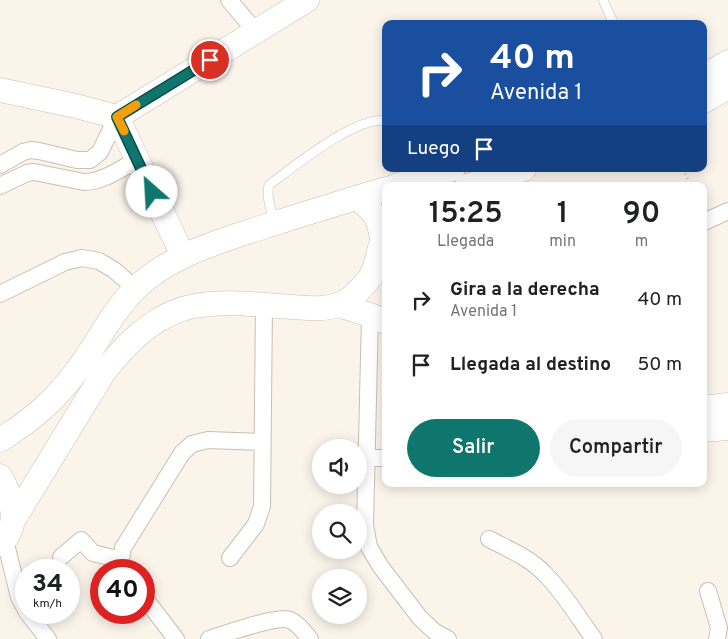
<!DOCTYPE html>
<html lang="es">
<head>
<meta charset="utf-8">
<style>
	body { margin:0; font-family:Overpass,sans-serif; background:#f6f6f6; color:#202124; height:100vh; display:flex; flex-direction:column; font-size:19px; white-space:nowrap }
	* { box-sizing:border-box; margin:0 }
	p { font-size:16px; color:#757577 }
	.icon { flex:none; width:28px; height:28px; fill:none; stroke:currentColor; stroke-width:2; stroke-linecap:round; stroke-linejoin:round }
	.map { position:relative; flex:1; overflow:hidden }
	.drawer { position:absolute; left:382px; top:182px; width:325px; height:305px; display:flex; flex-direction:column; background:#fff; border-radius:10px; box-shadow:0 2px 12px #0003 }
	.drawer>* { flex:none }
	.banner { position:absolute; left:382px; top:20px; width:325px; height:152px; border-radius:10px; box-shadow:0 2px 12px #0003; background:#1a4fa0; color:#fff; overflow:hidden }
	.buttons { position:absolute; left:312px; top:439px; display:grid; gap:10px }
	.buttons a { display:grid; place-items:center; width:55px; height:55px; border-radius:50%; background:#fff; box-shadow:0 2px 12px #0003; font-size:25px }
	.speed { position:absolute; left:15px; top:559px; display:flex; gap:10px; font-size:25px; font-weight:700; text-align:center }
	.speed>* { display:grid; place-content:center; width:65px; height:65px; border-radius:50%; background:#fff; box-shadow:0 2px 12px #0003; line-height:1 }
	.speed small { font-size:12px; font-weight:400 }
	.speed .limit { border:8px solid #d22; background:#fff; color:#111 }
	.pin { position:absolute; display:grid; place-items:center; width:42px; height:42px; color:#fff; margin:-21px; border:2px solid #fff; border-radius:50%; box-shadow:0 1px 5px #0007 }
	.me { position:absolute; width:55px; margin:-28px; rotate:334deg; stroke-linejoin:round; filter:drop-shadow(0 0 4px #0008) }
	.turn { display:flex; align-items:center; gap:18px; height:105px; padding:0 25px; font-size:22px }
	.turn .icon { width:65px; height:65px; stroke-width:2.5 }
	.turn b { display:block; font-size:35px; line-height:42px }
	.then { display:flex; align-items:center; height:48px; padding:0 25px; background:#0003; gap:10px; font-size:19px }
	.eta { display:flex; justify-content:space-evenly; align-items:center; height:85px; text-align:center }
	.eta b { font-size:30px; font-weight:600; line-height:35px }
	.action { display:flex; gap:10px; margin-top:auto; padding:10px 25px }
	.action a { flex:1; height:58px; border-radius:30px; background:#0f766e; color:#fff; font-size:20px; font-weight:600; line-height:58px; text-align:center }
	.action a+a { background:#f6f6f6; color:#202124 }
	ul { padding:0; list-style:none }
	li { display:flex; align-items:center; gap:15px; height:65px; padding:0 25px }
	li div { flex:1 }
	li b { display:block; font-size:19px }
	li em { font-style:normal }
	.map>svg:first-child { display:block }
	.lines { fill:none; stroke-linecap:round; stroke-linejoin:round }
	.lane-casing { stroke:#ccbdb2; stroke-width:10 }
	.street-casing { stroke:#ccbdb2; stroke-width:18 }
	.secondary-casing { stroke:#cebdaf; stroke-width:25 }
	.path { stroke:#d2b8a8; stroke-width:2.5; stroke-dasharray:1 4; stroke-linecap:butt }
	.lane { stroke:#fff; stroke-width:9 }
	.street { stroke:#fff; stroke-width:16 }
	.secondary { stroke:#fff; stroke-width:24 }
	.route-casing { stroke:#0a4d48; stroke-width:12 }
	.route { stroke:#0f766e; stroke-width:9 }
	.slow { stroke:#f59e0b; stroke-width:9 }
</style>
</head>
<body>
<div class="map">
<svg width="728" height="639" viewBox="0 0 728 639">
	<rect width="100%" height="100%" fill="#fbf4eb"/>
	<g class="lines">
		<defs>
			<g id="lane">
				<polyline points="603,0 614,24"/>
				<path d="M 275,222 C 271,210 266,197 269,185 C 293,167 357,115 386,121"/>
			</g>
			<g id="street">
				<polyline points="229,0 256,32"/>
				<polyline points="0,165 23,152 31,150 39,151 77,160 90,160 100,152 117,117"/>
				<path d="M 0,186 L 27,173 L 34,172 L 84,182 C 103,182 120,169 137,160"/>
				<polyline points="704,222 728,211"/>
				<polyline points="0,294 65,262 82,258 99,261 114,270 136,289"/>
				<polyline points="370,315 365,525 369,547 381,567 420,618 435,632 448,639"/>
				<polyline points="367,458 386,458"/>
				<path d="M 489,539 C 508,549 530,558 545,574 C 564,593 578,617 594,639"/>
				<polyline points="5,540 19,597 26,610"/>
				<polyline points="61,557 81,540 93,553 121,560"/>
				<polyline points="230,558 256,524 262,506 264,305"/>
				<polyline points="124,570 121,560 123,548 182,453 192,444 208,440 262,442"/>
				<polyline points="708,591 719,628 717,639"/>
				<polyline points="144,597 176,639"/>
				<polyline points="27,612 48,639"/>
				<path d="M 209,639 C 225,634 277,615 290,620 C 298,623 305,633 310,639"/>
			</g>
			<g id="secondary">
				<polyline points="704,76 728,62"/>
				<polyline points="0,90 76,106 117,117"/>
				<polyline points="704,101 728,87"/>
				<polyline points="117,117 307,0"/>
				<polyline points="117,117 183,256"/>
				<polyline points="395,186 453,169"/>
				<polyline points="467,186 524,169"/>
				<path d="M 357,198 C 374,211 379,217 382,239"/>
				<polyline points="339,305 370,315 386,322"/>
				<polyline points="704,408 728,405"/>
				<polyline points="704,430 728,428"/>
				<path d="M 0,440 C 32,420 56,400 78,369 C 98,343 111,313 135,289 C 170,255 218,242 263,227 C 304,214 345,201 386,189"/>
				<path d="M 0,476 C 12,497 21,527 0,544"/>
				<path d="M 14,519 L 104,372 C 126,343 156,313 194,306 C 226,300 260,305 293,307 C 308,308 323,310 338,305 C 347,302 358,292 365,284 C 380,268 376,249 386,232"/>
			</g>
		</defs>
		<!-- lane casing -->
		<use href="#lane" class="lane-casing"/>
		<!-- street casing -->
		<use href="#street" class="street-casing"/>
		<!-- secondary casing -->
		<use href="#secondary" class="secondary-casing"/>
		<!-- path -->
		<polyline class="path" points="683,169 691,186"/>
		<!-- lane -->
		<use href="#lane" class="lane"/>
		<!-- street -->
		<use href="#street" class="street"/>
		<!-- secondary -->
		<use href="#secondary" class="secondary"/>
	</g>
	<g class="lines">
		<defs>
			<polyline id="route" points="152,192 117,117 210,60"/>
		</defs>
		<!-- route casing -->
		<use href="#route" class="route-casing"/>
		<!-- route -->
		<use href="#route" class="route"/>
		<!-- slow -->
		<polyline class="slow" points="124,131 117,117 136,105"/>
	</g>
</svg>
<div class="buttons">
<a><svg class="icon" aria-label="sound" viewBox="0 0 24 24"><path d="M4 9h4l5-4v14l-5-4H4zM17 9q2 3 0 6"/></svg></a>
<a><svg class="icon" aria-label="search" viewBox="0 0 24 24"><circle cx="10" cy="10" r="6"/><path d="M15 15l6 6"/></svg></a>
<a><svg class="icon" aria-label="layers" viewBox="0 0 24 24"><path d="M12 4l9 5-9 5-9-5zM3 14l9 5 9-5"/></svg></a>
</div>
<div class="speed"><div>34<small>km/h</small></div><div class="limit">40</div></div>
<div class="pin" style="left:210px;top:60px;background:#d93025"><svg class="icon" aria-label="arrive" viewBox="0 0 24 24"><path d="M6 21V4h12l-3 4 3 4H6"/></svg></div>
<svg class="me" style="left:152px;top:192px" viewBox="-20 -20 40 40"><circle r="19" fill="#fff"/><path d="M0-13L10 11 0 6-10 11z" fill="#0f766e"/></svg>
<div class="banner">
<div class="turn"><svg class="icon" aria-label="right" viewBox="0 0 24 24"><path d="M7 20v-9h11M14 6l5 5-5 5"/></svg><div><b>40 m</b>Avenida 1</div></div>
<div class="then">Luego<svg class="icon" aria-label="arrive" viewBox="0 0 24 24"><path d="M6 21V4h12l-3 4 3 4H6"/></svg></div>
</div>
<section class="drawer">
<div class="eta">
<div><b>15:25</b><p>Llegada</p></div>
<div><b>1</b><p>min</p></div>
<div><b>90</b><p>m</p></div>
</div>
<ul>
<li><svg class="icon" aria-label="right" viewBox="0 0 24 24"><path d="M7 20v-9h11M14 6l5 5-5 5"/></svg><div><b>Gira a la derecha</b><p>Avenida 1</p></div><em>40 m</em></li>
<li><svg class="icon" aria-label="arrive" viewBox="0 0 24 24"><path d="M6 21V4h12l-3 4 3 4H6"/></svg><div><b>Llegada al destino</b></div><em>50 m</em></li>
</ul>
<div class="action"><a>Salir</a><a>Compartir</a></div>
</section>
</div>
</body>
</html>
